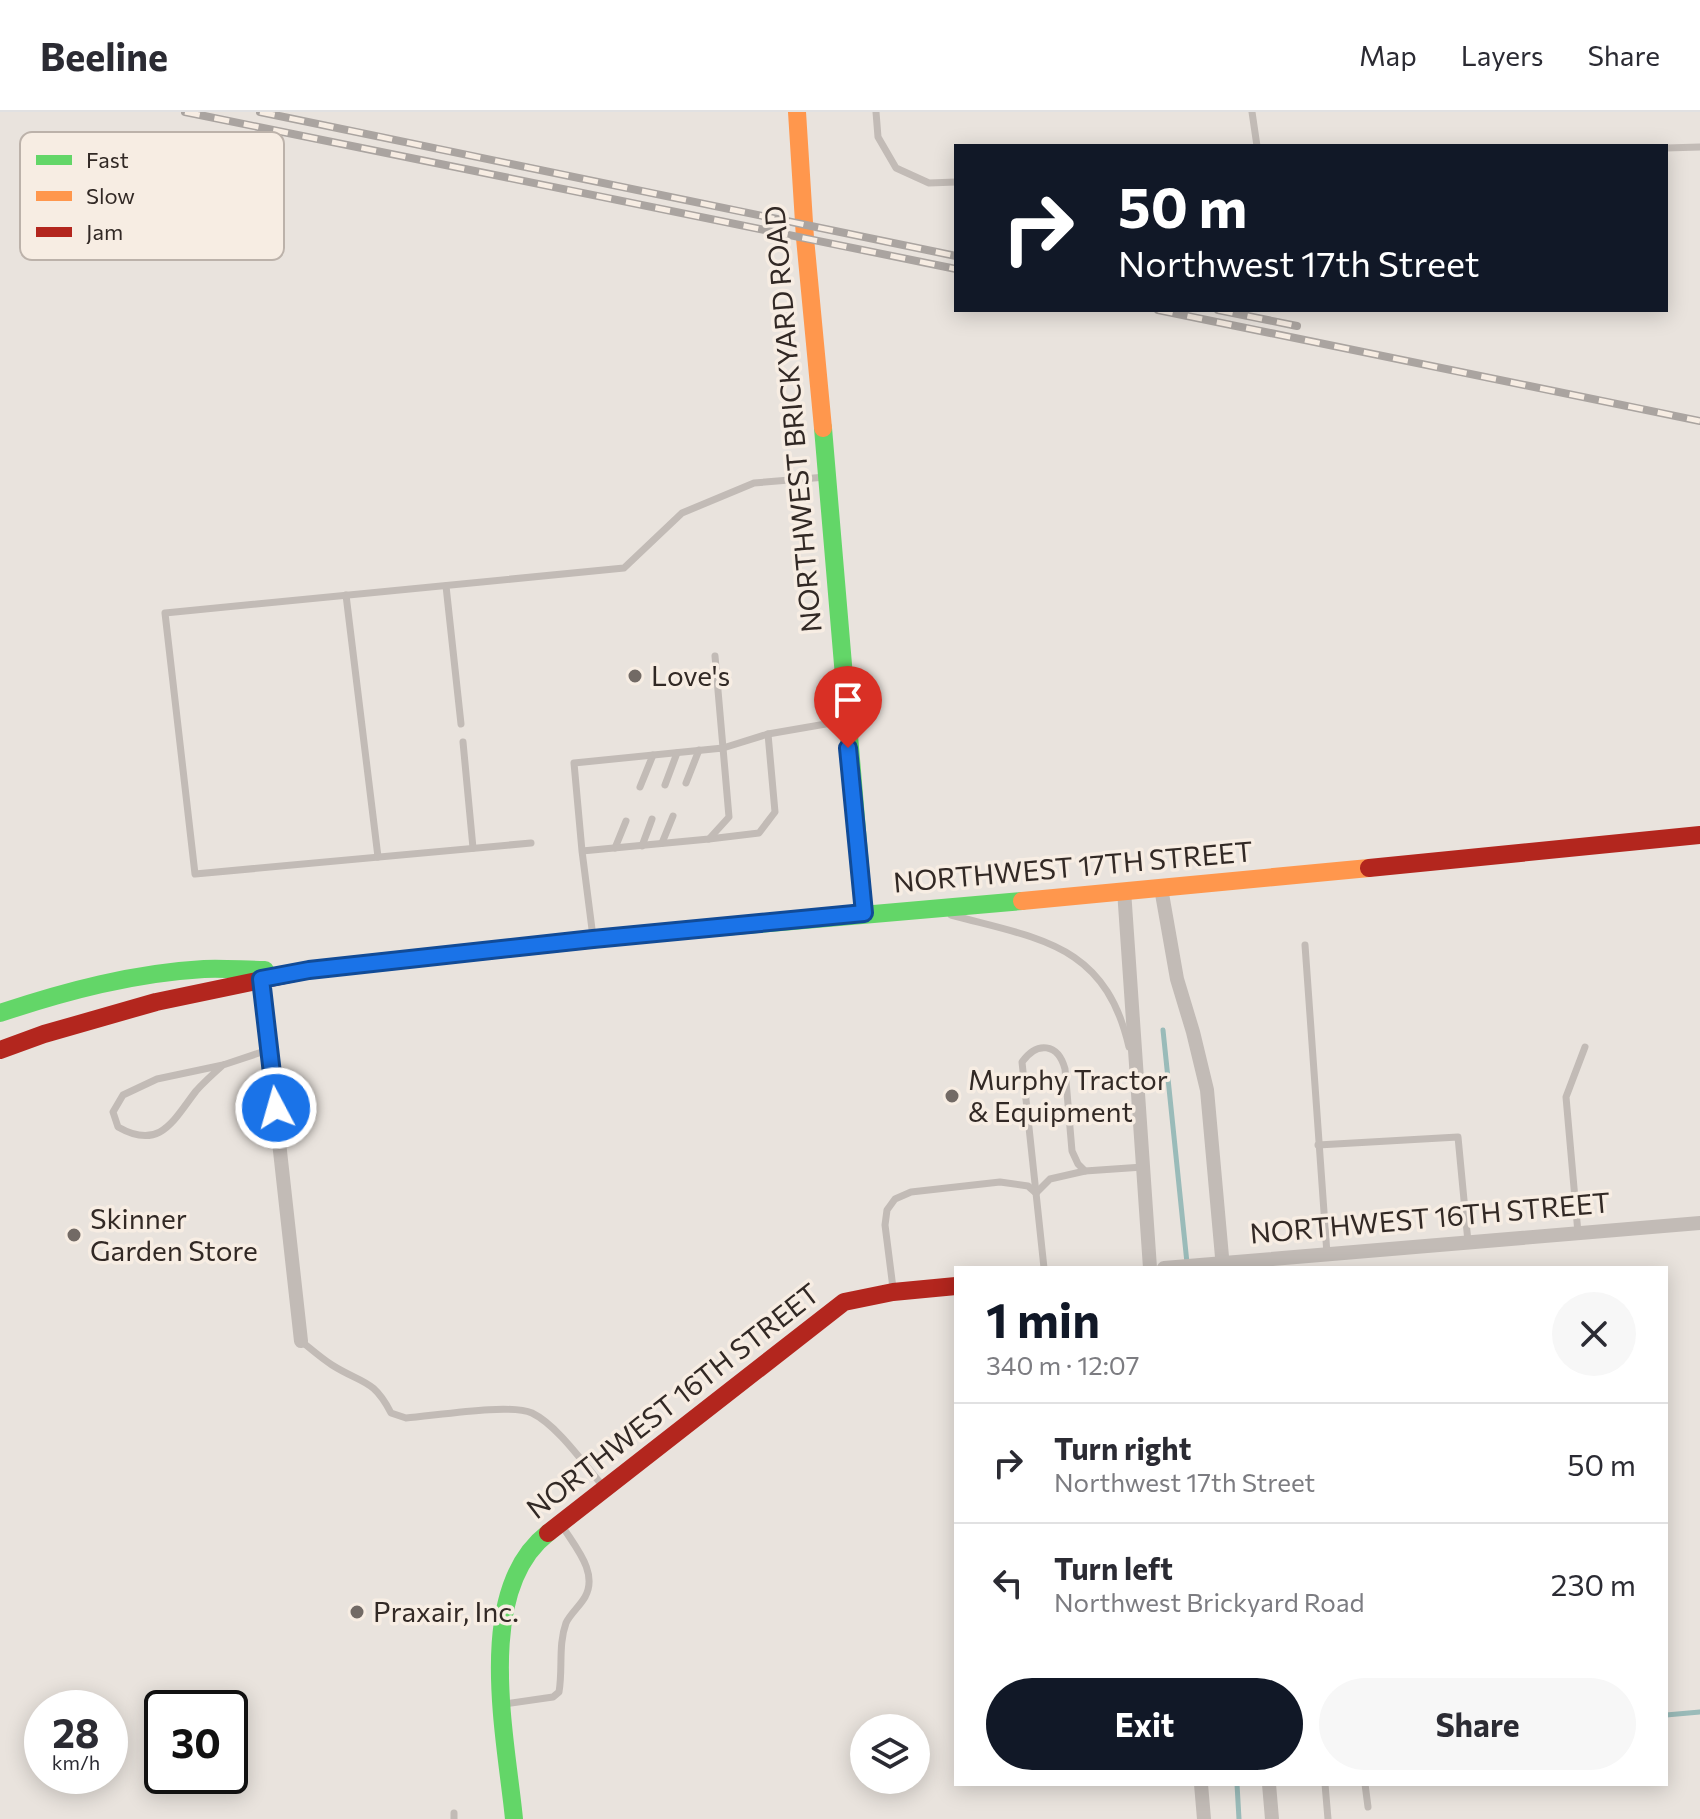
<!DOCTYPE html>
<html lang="en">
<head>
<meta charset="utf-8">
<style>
	body { margin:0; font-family:Commissioner,sans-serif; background:#f7f7f7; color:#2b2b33; height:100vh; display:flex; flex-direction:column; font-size:30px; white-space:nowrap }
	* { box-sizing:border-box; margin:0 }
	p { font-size:26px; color:#7c7c81 }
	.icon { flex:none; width:44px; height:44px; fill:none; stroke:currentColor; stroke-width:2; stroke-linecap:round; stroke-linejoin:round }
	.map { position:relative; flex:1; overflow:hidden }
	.sheet { position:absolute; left:954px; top:1154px; width:714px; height:520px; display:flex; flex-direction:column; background:#fff; border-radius:0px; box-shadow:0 4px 20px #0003 }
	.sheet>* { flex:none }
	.hud { position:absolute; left:954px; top:32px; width:714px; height:168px; border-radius:0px; box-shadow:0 4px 20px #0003; background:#111827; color:#fff; overflow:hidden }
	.fabs { position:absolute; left:850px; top:1602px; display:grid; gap:16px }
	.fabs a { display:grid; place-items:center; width:80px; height:80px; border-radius:50%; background:#fff; box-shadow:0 4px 20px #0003; font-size:40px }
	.speed { position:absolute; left:24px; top:1578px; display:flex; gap:16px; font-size:40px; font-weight:700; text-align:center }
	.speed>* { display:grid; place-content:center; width:104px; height:104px; border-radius:50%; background:#fff; box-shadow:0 4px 20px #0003; line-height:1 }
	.speed small { font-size:20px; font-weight:400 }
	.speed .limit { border:4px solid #111; border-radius:12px; background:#fff; color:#111 }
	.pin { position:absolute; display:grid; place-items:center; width:68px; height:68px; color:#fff; margin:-82px -34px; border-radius:50% 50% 50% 0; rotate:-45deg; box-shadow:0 0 8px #0007 }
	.pin .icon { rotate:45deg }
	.me { position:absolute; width:88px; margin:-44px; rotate:354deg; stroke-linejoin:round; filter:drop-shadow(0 0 6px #0008) }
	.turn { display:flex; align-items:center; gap:28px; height:168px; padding:0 32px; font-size:36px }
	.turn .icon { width:104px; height:104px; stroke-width:2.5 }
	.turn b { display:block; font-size:56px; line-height:68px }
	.round { display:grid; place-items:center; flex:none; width:84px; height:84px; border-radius:42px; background:#f7f7f7 }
	.overview { display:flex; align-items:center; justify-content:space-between; height:136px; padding:0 32px }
	h1 { font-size:48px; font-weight:700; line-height:60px; color:#111827 }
	.button { display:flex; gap:16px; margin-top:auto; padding:16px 32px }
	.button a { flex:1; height:92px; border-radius:48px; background:#111827; color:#fff; font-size:32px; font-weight:700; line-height:92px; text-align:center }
	.button a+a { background:#f7f7f7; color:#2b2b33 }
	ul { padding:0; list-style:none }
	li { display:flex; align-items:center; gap:24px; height:120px; padding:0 32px; border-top:2px solid #e1e1e2 }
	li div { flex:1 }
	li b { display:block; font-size:30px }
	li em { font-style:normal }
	header { display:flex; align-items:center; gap:48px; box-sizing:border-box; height:112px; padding:0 40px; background:#fff; border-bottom:2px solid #e1e1e2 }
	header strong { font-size:38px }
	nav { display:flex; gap:44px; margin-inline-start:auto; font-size:28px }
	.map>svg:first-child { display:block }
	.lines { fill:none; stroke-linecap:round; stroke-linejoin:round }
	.stream { stroke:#9abbb9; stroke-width:5 }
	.lane { stroke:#c2bbb6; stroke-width:7 }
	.street { stroke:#c2bbb6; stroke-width:14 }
	.fast { stroke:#63d668; stroke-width:18 }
	.slow { stroke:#ff974d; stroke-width:18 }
	.jam { stroke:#b3261e; stroke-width:18 }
	.rail-casing { stroke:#aaa4a0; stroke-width:8 }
	.rail { stroke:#f7ede3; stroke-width:5; stroke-dasharray:15; stroke-linecap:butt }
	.route-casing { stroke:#114b97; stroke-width:20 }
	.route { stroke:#1a73e8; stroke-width:14 }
	.poi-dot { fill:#726a65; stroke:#f7ede3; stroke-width:3 }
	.labels { text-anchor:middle; stroke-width:7; stroke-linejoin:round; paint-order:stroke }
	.street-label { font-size:28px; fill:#322925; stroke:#f7ede3 }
	.poi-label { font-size:28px; fill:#322925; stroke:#f7ede3; text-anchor:start }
	.key { fill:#f7ede3; stroke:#bcb2aa; stroke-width:2 }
	.key-label { font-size:22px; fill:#322925 }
</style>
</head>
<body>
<header>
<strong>Beeline</strong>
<nav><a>Map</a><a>Layers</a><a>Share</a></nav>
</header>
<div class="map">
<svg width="1700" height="1707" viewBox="0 0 1700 1707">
	<rect width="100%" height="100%" fill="#e9e3dd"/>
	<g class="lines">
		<!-- stream -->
		<g class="stream">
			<polyline points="1163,918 1187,1151"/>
			<polyline points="1666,1603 1700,1600"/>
			<polyline points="1237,1672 1239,1707"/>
		</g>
		<!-- lane -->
		<g class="lane">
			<polyline points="876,0 878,25 896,56 929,71 956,70"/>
			<polyline points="1252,0 1257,34"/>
			<polyline points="1666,36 1700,35"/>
			<polyline points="446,474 461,612"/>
			<polyline points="346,483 378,745"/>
			<polyline points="715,544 723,636 768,622 843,609"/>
			<polyline points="463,630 473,736"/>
			<polyline points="686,671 699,638"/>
			<polyline points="665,673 677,641"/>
			<polyline points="640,675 653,643"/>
			<polyline points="709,727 759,721 775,700 768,622"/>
			<polyline points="531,731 195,762 165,501 624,456 682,401 754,371 826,365"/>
			<polyline points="662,731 673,704"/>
			<polyline points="642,734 652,707"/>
			<polyline points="615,736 626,709"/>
			<polyline points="582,739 709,727 729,705 723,636 574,651 582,739 593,825"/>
			<path d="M 951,803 C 1039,827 1105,831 1129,935"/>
			<polyline points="1305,833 1327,1142"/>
			<path d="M 223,953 C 214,961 204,970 196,979 C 173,1009 160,1039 118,1015 L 113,1000 L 123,983 L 157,967 L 223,953 L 268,938"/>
			<polyline points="1318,1033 1458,1025 1468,1130"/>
			<path d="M 1036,1081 L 1022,950 C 1037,929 1058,931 1065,957 L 1072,1039 L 1078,1052 L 1085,1059 L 1143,1055"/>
			<polyline points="1036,1081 1050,1067 1085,1059"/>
			<polyline points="1578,1121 1566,985 1585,935"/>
			<polyline points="893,1176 885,1113 887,1098 895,1087 911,1080 1000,1070 1028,1074 1036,1081 1044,1156"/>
			<path d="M 301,1229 C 311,1237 321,1246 332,1253 C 362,1272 373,1266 391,1301 L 406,1306 C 434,1304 509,1291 532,1301 C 557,1313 584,1352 602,1373"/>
			<path d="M 505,1592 L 553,1585 L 559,1580 C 563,1557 558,1533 566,1511 C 570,1502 580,1494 585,1485 C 599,1460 574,1434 561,1412"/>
			<polyline points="1325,1672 1328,1707"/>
			<polyline points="1365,1672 1368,1695"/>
			<polyline points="454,1701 454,1707"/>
		</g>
		<!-- street -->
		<g class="street">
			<polyline points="1161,776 1177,867 1193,920 1207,978 1223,1156"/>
			<polyline points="1124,778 1150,1156"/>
			<polyline points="261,867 301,1229"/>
			<polyline points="1164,1156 1700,1111"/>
			<polyline points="1201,1672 1204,1707"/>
			<polyline points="1269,1672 1272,1707"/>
		</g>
		<!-- fast -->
		<g class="fast">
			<polyline points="823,316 864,801"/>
			<polyline points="633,823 1022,789"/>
			<path d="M 0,901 C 66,879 134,861 204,857 C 224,856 245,858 265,858"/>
			<path d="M 514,1707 C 506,1625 473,1479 548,1421"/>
		</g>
		<!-- slow -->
		<g class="slow">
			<polyline points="797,0 805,126 823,316"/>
			<polyline points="1022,789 1369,756"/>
		</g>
		<!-- jam -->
		<g class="jam">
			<polyline points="1369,756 1700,723"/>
			<polyline points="0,938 44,922 156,890 309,858 633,823"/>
			<polyline points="548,1421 844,1190 893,1180 956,1174"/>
		</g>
		<defs>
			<g id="rail">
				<polyline points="185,0 956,157"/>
				<polyline points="260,0 956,144"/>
				<polyline points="1158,198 1700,309"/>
				<polyline points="1218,198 1297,214"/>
			</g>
		</defs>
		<!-- rail casing -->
		<use href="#rail" class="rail-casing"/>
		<!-- rail -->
		<use href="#rail" class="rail"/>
	</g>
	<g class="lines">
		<defs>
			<polyline id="route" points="276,996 261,867 309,858 593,827 864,801 848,636"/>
		</defs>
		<!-- route casing -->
		<use href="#route" class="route-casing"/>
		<!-- route -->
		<use href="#route" class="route"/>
	</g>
	<!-- markers -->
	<g class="poi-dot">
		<circle cx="635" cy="564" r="8"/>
		<circle cx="952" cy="984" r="8"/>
		<circle cx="74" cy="1123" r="8"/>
		<circle cx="357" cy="1500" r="8"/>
	</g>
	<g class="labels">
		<!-- street labels -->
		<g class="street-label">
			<text transform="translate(793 307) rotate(-95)" y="10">NORTHWEST BRICKYARD ROAD</text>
			<text transform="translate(1073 755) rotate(-5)" y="10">NORTHWEST 17TH STREET</text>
			<text transform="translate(1430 1106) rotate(-5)" y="10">NORTHWEST 16TH STREET</text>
			<text transform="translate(673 1289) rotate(-38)" y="10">NORTHWEST 16TH STREET</text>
		</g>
		<!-- poi labels -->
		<g class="poi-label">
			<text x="651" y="574">Love's</text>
			<text x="968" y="978">Murphy Tractor<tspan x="968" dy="32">&amp; Equipment</tspan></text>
			<text x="90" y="1117">Skinner<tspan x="90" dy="32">Garden Store</tspan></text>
			<text x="373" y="1510">Praxair, Inc.</text>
		</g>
	</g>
	<!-- legend -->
	<rect x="20" y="20" width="264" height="128" rx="12" class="key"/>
	<rect x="36" y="43" width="36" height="10" fill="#63d668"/>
	<rect x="36" y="79" width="36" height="10" fill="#ff974d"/>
	<rect x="36" y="115" width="36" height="10" fill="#b3261e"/>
	<g class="key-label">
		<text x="86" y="56">Fast</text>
		<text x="86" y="92">Slow</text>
		<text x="86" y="128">Jam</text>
	</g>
</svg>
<div class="fabs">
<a><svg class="icon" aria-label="layers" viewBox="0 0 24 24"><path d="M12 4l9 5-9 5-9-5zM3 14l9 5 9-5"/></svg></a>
</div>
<div class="speed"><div>28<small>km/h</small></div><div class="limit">30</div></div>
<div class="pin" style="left:848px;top:636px;background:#d93025"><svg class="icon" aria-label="arrive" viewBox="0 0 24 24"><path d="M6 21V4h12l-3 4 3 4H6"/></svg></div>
<svg class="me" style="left:276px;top:996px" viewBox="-20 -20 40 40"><circle r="17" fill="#1a73e8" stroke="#fff" stroke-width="3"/><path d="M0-11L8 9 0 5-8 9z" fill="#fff"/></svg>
<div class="hud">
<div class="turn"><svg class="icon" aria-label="right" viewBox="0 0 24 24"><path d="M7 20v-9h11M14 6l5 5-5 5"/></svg><div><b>50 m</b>Northwest 17th Street</div></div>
</div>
<section class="sheet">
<div class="overview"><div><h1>1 min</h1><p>340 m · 12:07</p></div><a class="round"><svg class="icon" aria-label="close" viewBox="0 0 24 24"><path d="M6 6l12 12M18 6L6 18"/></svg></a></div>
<ul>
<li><svg class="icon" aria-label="right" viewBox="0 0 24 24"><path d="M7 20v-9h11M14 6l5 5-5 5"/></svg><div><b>Turn right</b><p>Northwest 17th Street</p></div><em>50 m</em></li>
<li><svg class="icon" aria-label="left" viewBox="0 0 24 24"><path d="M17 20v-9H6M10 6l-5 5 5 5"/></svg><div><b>Turn left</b><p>Northwest Brickyard Road</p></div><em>230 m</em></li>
</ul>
<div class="button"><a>Exit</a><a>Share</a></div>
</section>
</div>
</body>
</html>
